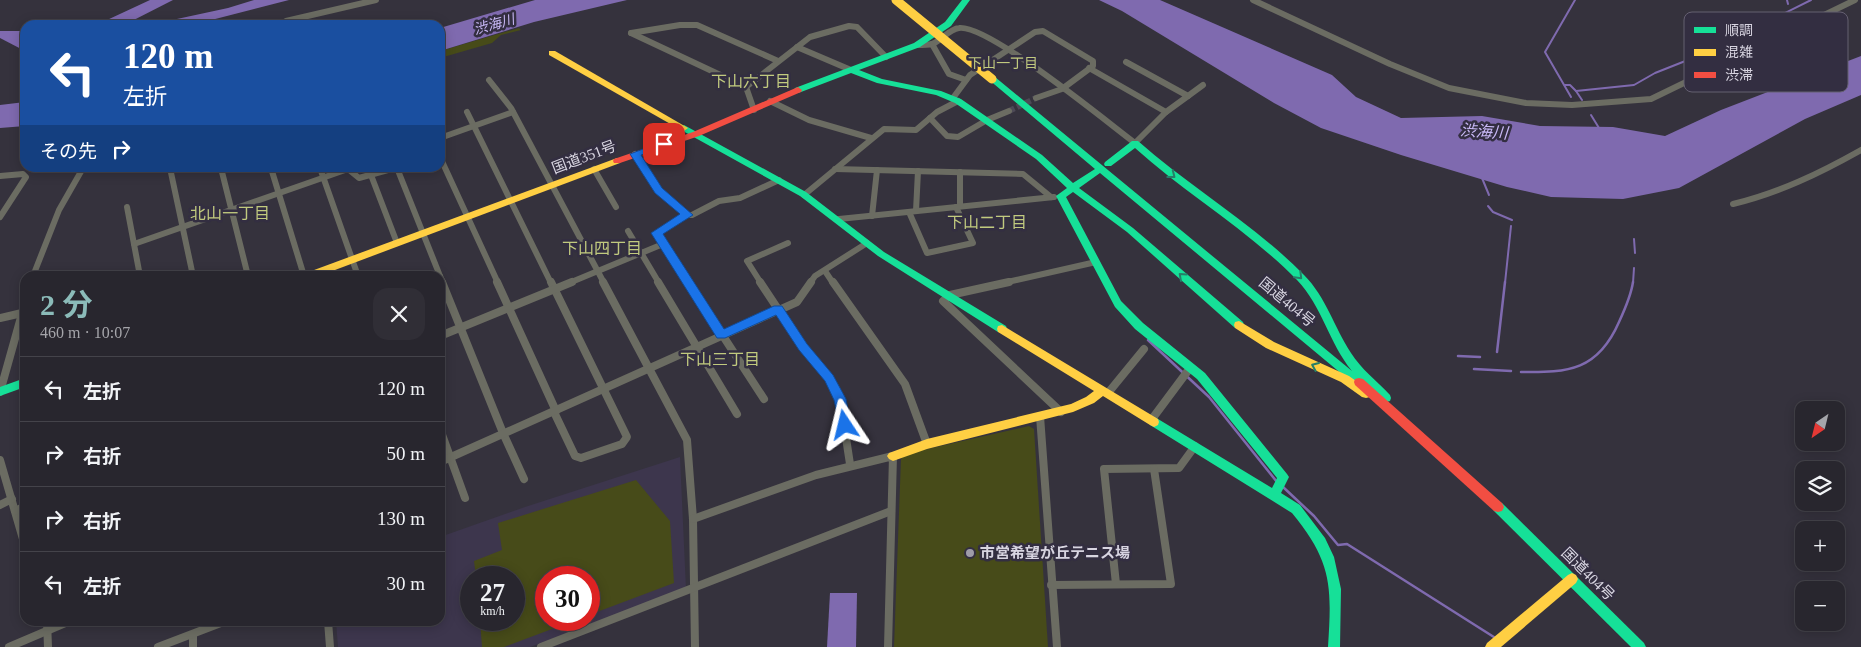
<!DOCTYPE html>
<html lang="ja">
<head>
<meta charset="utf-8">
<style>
	body { margin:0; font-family:"Times New Roman","Noto Sans JP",serif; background:#302e36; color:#f1f3f6; height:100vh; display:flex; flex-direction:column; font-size:19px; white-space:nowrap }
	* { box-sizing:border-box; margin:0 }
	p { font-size:16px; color:#a5a5aa }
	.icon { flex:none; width:28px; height:28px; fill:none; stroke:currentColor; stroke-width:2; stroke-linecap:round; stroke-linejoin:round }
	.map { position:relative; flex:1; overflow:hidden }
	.drawer { position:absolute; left:20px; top:271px; width:425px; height:355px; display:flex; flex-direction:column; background:#28262e; border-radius:15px; box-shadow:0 2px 12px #0003,0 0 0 1px #44434a }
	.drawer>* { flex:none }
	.hud { position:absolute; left:20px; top:20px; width:425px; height:152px; border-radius:15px; box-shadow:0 2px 12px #0003,0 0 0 1px #44434a; background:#1a4fa0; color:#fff; overflow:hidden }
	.needle { width:32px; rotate:215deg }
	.tools { position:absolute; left:1795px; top:401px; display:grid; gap:10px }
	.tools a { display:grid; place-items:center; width:50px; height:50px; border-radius:10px; background:#28262e; box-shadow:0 2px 12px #0003,0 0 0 1px #44434a; font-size:25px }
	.speed { position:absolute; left:460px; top:566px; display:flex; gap:10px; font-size:25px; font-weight:700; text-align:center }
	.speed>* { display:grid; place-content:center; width:65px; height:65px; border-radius:50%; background:#28262e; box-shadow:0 2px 12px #0003,0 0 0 1px #44434a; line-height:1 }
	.speed small { font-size:12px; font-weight:400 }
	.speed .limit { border:8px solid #d22; background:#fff; color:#111 }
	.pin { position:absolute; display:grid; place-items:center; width:42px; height:42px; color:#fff; margin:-21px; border-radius:10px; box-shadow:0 2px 8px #0006 }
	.me { position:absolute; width:55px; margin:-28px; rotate:350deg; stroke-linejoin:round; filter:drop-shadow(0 0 4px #0008) }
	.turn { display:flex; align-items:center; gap:18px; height:105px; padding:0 20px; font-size:22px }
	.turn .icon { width:65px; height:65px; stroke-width:2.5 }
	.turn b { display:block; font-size:35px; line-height:42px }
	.then { display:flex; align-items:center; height:48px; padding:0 20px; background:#0003; gap:10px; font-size:19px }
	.round { display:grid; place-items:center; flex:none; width:52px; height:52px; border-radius:15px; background:#302e36 }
	.headline { display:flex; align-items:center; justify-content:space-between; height:85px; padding:0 20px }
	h1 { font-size:30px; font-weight:700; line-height:38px; color:#8bbbb9 }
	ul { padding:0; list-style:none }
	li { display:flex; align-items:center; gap:15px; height:65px; padding:0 20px; border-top:1px solid #44434a }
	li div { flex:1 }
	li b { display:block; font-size:19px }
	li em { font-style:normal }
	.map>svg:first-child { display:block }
	.built { fill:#3d364d; fill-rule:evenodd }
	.green { fill:#474b19 }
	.water { fill:#7f6aaf }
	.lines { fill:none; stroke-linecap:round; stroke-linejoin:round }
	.stream-far1 { stroke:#7f6aaf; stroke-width:2 }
	.stream { stroke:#7f6aaf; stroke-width:2.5 }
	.street-tunnel { stroke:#4d4a56; stroke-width:6; stroke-dasharray:6 3; stroke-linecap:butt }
	.street-far1 { stroke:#6b6c62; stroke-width:6 }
	.street { stroke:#6b6c62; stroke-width:8 }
	.fast { fill:#16e098; fill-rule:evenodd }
	.slow { fill:#ffcf43; fill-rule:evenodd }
	.jam { fill:#f24e42; fill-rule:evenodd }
	.slow-bridge { stroke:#ffcf43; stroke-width:9 }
	.oneway { stroke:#267e68 }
	.route { fill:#1a73e8; stroke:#114b97 }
	.poi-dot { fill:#9f9ca8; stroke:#332e41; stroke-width:2 }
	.labels { text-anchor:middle; stroke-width:5; stroke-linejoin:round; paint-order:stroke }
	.far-water-label { font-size:14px; font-style:italic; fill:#c8b8f5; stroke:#332e41 }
	.far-neighbourhood-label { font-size:14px; fill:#c1ca7e; stroke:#332e41 }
	.street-label { font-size:15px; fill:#d8d5e1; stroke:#332e41 }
	.poi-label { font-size:15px; font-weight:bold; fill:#d8d5e1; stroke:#332e41; text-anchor:start }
	.neighbourhood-label { font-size:16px; fill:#c1ca7e; stroke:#332e41 }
	.water-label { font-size:16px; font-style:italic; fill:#c8b8f5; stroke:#332e41 }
	.key { fill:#332e41; stroke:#656071; stroke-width:1 }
	.key-label { font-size:14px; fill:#d8d5e1 }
</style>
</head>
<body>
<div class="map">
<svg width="1861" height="647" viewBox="0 0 1861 647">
	<rect width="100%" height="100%" fill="#35323d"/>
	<!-- built -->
	<path class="built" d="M 680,457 L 686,589 L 530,647 L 338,647 L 336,621 L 440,621 L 440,537 L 525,507 ZM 471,578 L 514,578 L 514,620 L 471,620 ZM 546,578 L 589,578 L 589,620 L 546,620 Z"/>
	<!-- green -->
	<g class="green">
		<polygon points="519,28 521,30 501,35 492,43 440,58 440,51"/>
		<polygon points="1029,426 1034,429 1048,647 894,647 901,459 905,454"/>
		<polygon points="636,480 670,521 674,583 589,615 589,578 546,578 546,620 576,620 504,647 482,647 480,620 514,620 514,578 476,577 474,561 502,550 498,523"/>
	</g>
	<!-- water -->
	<g class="water">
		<polygon points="150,0 173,0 124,25 79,25 107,20"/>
		<polygon points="254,0 289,0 192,25 149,25 228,8"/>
		<polygon points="535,0 627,0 534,22 440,51 440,28"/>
		<polygon points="1099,0 1160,0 1332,75 1356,97 1401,118 1482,116 1540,126 1613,127 1665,136 1721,110 1861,56 1861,95 1805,119 1679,188 1623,199 1551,197 1507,187 1401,155 1321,128 1274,103 1122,11"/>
		<polygon points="0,31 25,31 25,51 0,38"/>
		<polygon points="25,102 25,126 0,128 0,105"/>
		<polygon points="830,593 857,593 856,647 827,647"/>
	</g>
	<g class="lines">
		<!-- stream-far1 -->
		<g class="stream-far1">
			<polyline points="1787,0 1788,4"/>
			<polyline points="1565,85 1570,85 1576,91"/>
			<polyline points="1571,97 1545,52 1575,0"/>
			<polyline points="1582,100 1576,91 1634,85 1655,73 1703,54 1811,0"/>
			<polyline points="1591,115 1599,128"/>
			<polyline points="1482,178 1489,195"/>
			<polyline points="1488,206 1493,212 1512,220"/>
			<polyline points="1634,239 1635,253"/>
			<polyline points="1505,283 1511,226"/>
			<polyline points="1633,283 1634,268"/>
		</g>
		<!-- stream -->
		<g class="stream">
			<polyline points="1148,340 1209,397 1277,482"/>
			<polyline points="1497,352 1505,282"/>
			<polyline points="1458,356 1480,357"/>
			<polyline points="1474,369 1511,371"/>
			<path d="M 1521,372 C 1569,373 1598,370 1619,322 C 1625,309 1631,296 1633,282"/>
			<polyline points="1283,487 1314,516 1338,545 1347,544 1497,639"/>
		</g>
		<!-- street-tunnel -->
		<polyline class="street-tunnel" points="1009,111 1036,98"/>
		<!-- street-far1 -->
		<g class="street-far1">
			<polyline points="1253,0 1390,64 1449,88 1526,103 1572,105 1651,99 1855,0"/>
			<polyline points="286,21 376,0"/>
			<polyline points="631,33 680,25 697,25 778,61"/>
			<polyline points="631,33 746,87 754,110"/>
			<polyline points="932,44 949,74 966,80"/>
			<path d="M 917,45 C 922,45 928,45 932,44 C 941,41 949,29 959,28 C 988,24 1107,122 1135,143 L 1166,112 L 1188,96 L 1126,62"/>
			<polyline points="797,47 851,70"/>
			<polyline points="1089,68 1166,112"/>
			<polyline points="489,80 511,108 604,283"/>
			<polyline points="746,87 810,37 849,26 857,27 886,57"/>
			<polyline points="1188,96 1203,85"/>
			<polyline points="953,98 970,75 1035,32 1043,31 1093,61 1093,66 1062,89 1036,98"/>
			<polyline points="770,101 809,120 871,138"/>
			<polyline points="467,112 551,283"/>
			<polyline points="930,118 947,136 958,137 987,120 1009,111"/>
			<polyline points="440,138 513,112"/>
			<polyline points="635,154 659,191 687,215"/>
			<polyline points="440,157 498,283"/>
			<polyline points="170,168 193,276"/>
			<polyline points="221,168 248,276"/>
			<polyline points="271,168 304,276"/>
			<polyline points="320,168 358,276"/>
			<polyline points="397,168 440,276"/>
			<polyline points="594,169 616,207"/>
			<polyline points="835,169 1023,174 1051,197"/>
			<polyline points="960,172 960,206"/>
			<polyline points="371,175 397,243"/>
			<polyline points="0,176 23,174 26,177 0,217"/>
			<polyline points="804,195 884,129 916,130 937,112 958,101"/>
			<path d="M 1733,204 C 1779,193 1820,173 1861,150"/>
			<polyline points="127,207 140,276"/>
			<polyline points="916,211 918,171"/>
			<polyline points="909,212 927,253 973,243 956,207"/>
			<polyline points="872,216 877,170"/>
			<polyline points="839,219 1054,197"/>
			<polyline points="628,231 659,283"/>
			<polyline points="134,244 348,169 359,178 395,168"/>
			<polyline points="825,271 833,283"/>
			<polyline points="33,276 59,210 83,168"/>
			<polyline points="440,276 443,283"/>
			<polyline points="569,283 663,244"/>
			<polyline points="689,283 657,233 687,215 692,215 719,201 740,198 779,180"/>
			<polyline points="761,283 747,261 788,243"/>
			<polyline points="810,283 815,276 867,243"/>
			<polyline points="1003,283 1096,262"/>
		</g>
		<!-- street -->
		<g class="street">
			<polyline points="442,282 503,433 524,479"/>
			<polyline points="497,282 556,411"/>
			<polyline points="551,282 627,437 622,444 581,458 575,456 554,412"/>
			<polyline points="603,282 687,440 693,519 695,647"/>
			<polyline points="658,282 737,414"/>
			<polyline points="688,282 764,399"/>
			<polyline points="760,282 803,347 829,378 840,399 850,464"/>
			<polyline points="833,282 905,384 927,444"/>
			<polyline points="1009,282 950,295 943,301 1061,412"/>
			<polyline points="0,318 22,313"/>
			<polyline points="440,336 572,282"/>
			<polyline points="0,392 25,303"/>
			<polyline points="1108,393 1144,349"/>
			<polyline points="1040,416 1057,647"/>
			<polyline points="1152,419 1190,368"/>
			<polyline points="440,429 465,498"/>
			<polyline points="0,460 25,546"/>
			<polyline points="440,462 797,302 811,282"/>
			<polyline points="0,505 12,499"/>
			<polyline points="15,511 25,506"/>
			<polyline points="693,519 816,475 893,456 888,647"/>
			<polyline points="1116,584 1104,469 1179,468 1195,446"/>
			<polyline points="1051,585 1171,584 1154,469"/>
			<polyline points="47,621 48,647"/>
			<polyline points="328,621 330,647"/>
			<polyline points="193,635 193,647"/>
			<polyline points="9,647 70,621"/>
			<polyline points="158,647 226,621"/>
			<polyline points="541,647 891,511"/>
		</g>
		<!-- fast -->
		<g class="fast">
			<path d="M 962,0 L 970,0 L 951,26 L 920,47 L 859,70 L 882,79 L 941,91 L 961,99 L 1042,155 L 1073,183 L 1095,169 L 988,79 L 989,77 L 995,77 L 1352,371 C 1329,343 1322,306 1297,280 C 1248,230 1186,194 1135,148 L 1111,166 L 1105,166 L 1104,164 L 1105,162 L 1132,141 L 1138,141 C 1191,188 1254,224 1304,275 C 1326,297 1334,327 1351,353 C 1361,369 1377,381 1390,395 L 1391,398 L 1390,401 L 1386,402 L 1382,401 L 1364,383 L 1359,386 L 1355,385 L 1100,173 L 1079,188 L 1133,228 L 1243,322 L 1244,325 L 1243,328 L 1235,328 L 1127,232 L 1073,192 L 1066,197 L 1121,301 L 1143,323 L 1205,373 L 1287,474 L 1289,477 L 1281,493 L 1300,505 L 1325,538 L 1334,557 L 1341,589 L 1340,647 L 1328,647 C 1332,585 1332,562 1292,513 L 1150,425 L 1149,422 L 1150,419 L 1154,417 L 1158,419 L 1272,488 L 1277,478 L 1197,379 L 1135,329 L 1115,307 L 1056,196 L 1067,188 L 1036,159 L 955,103 L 936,95 L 877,83 L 851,73 L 801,92 L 798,93 L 794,90 L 795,88 L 914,43 L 945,22 Z"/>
			<polygon points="684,125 806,192 884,252 1006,326 1007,329 1006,332 998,332 878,256 800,196 681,130 680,128"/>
			<polygon points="25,378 25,387 0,396 0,387"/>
			<polygon points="1498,502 1502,503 1644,643 1646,647 1631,647 1494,511 1492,507 1494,503"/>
		</g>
		<!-- slow -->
		<g class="slow">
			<polygon points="549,51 555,51 688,128 684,131 681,130 549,55"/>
			<polygon points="617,158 621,161 620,163 319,276 304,276 306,273"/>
			<polygon points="1239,321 1274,342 1349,376 1370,391 1371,394 1370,397 1366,398 1362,397 1341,382 1266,348 1235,328 1234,325 1235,322"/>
			<polygon points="1002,325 1158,419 1159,422 1158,425 1154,427 1150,425 1103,396 1094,403 1073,412 927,449 893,461 889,459 887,456 889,453 927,439 1071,404 1086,397 1094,391 998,332 997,329 998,326"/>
			<polygon points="1572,573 1576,575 1578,579 1576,583 1501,647 1485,647 1487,643 1568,575"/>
		</g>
		<!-- jam -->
		<g class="jam">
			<polygon points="798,87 802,90 801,92 699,136 620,163 614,163 613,161 614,159 693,132"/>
			<polygon points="1359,378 1363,379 1502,503 1504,507 1502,511 1498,512 1494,511 1355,385 1354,382 1355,379"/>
		</g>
		<!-- slow-bridge -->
		<polyline class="slow-bridge" points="896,0 992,79"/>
	</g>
	<!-- one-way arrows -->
	<defs><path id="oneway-chevron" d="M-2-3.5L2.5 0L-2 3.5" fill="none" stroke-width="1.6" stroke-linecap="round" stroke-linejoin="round" transform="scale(1.25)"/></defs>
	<g class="oneway">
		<use href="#oneway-chevron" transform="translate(1172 175) rotate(38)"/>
		<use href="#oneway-chevron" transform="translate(1182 276) rotate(-138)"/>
		<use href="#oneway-chevron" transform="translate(1299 276) rotate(45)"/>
		<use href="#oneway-chevron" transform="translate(1315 366) rotate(-157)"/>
	</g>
	<!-- route -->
	<polygon class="route" points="664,141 668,142 668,146 641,155 662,188 693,215 663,234 724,329 774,306 782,306 807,344 833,375 846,399 851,425 849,428 840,428 834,400 825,381 799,350 776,315 725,338 717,338 651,233 680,214 655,193 630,154"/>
	<!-- markers -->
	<circle class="poi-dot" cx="970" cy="553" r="5"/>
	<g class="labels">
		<!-- far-water labels -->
		<g class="far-water-label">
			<text transform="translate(494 24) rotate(-16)" y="5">渋海川</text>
		</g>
		<!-- far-neighbourhood labels -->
		<g class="far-neighbourhood-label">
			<text x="1003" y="68">下山一丁目</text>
		</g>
		<!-- street labels -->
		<g class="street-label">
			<text transform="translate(584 157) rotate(-21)" y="5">国道351号</text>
			<text transform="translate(1287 302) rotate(40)" y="5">国道404号</text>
			<text transform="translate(1588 574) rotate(45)" y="5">国道404号</text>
		</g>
		<!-- poi labels -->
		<g class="poi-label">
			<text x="980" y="558">市営希望が丘テニス場</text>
		</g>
		<!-- neighbourhood labels -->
		<g class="neighbourhood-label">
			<text x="751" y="87">下山六丁目</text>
			<text x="230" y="219">北山一丁目</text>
			<text x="987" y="228">下山二丁目</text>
			<text x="602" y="254">下山四丁目</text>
			<text x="720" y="365">下山三丁目</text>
		</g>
		<!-- water labels -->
		<g class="water-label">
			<text transform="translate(1484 131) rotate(4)" y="6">渋海川</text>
		</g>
	</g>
	<!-- legend -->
	<rect x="1684" y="12" width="164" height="80" rx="8" class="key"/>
	<rect x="1694" y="27" width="22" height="6" fill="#16e098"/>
	<rect x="1694" y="49" width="22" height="7" fill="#ffcf43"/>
	<rect x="1694" y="72" width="22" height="6" fill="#f24e42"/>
	<g class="key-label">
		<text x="1725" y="35">順調</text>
		<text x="1725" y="57">混雑</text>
		<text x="1725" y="80">渋滞</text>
	</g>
</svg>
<div class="tools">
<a><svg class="needle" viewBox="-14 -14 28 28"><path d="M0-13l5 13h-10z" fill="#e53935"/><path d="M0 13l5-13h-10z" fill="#a5a5aa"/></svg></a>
<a><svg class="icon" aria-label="layers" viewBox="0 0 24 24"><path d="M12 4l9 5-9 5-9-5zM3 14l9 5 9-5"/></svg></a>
<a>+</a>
<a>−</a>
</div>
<div class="speed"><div>27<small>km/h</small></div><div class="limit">30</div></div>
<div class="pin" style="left:664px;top:144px;background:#d93025"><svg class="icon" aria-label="arrive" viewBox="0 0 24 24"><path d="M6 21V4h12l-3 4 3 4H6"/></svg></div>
<svg class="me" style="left:845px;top:425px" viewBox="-20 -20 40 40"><path d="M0-17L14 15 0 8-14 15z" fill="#1a73e8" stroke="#fff" stroke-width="4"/></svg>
<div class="hud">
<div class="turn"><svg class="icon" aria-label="left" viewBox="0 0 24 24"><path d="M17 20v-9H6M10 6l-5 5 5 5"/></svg><div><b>120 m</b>左折</div></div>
<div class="then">その先<svg class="icon" aria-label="right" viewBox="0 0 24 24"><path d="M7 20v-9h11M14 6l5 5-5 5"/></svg></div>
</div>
<section class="drawer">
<div class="headline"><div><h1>2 分</h1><p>460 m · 10:07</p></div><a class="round"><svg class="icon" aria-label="close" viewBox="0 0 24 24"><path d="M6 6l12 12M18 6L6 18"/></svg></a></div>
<ul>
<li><svg class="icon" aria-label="left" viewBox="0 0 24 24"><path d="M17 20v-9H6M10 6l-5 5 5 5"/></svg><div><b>左折</b></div><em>120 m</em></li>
<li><svg class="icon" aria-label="right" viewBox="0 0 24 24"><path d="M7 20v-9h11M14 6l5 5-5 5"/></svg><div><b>右折</b></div><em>50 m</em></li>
<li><svg class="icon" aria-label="right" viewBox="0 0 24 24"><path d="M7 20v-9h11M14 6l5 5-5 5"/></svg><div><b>右折</b></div><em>130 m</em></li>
<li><svg class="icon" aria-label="left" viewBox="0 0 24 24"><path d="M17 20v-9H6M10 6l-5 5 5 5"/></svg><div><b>左折</b></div><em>30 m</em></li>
</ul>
</section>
</div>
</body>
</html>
